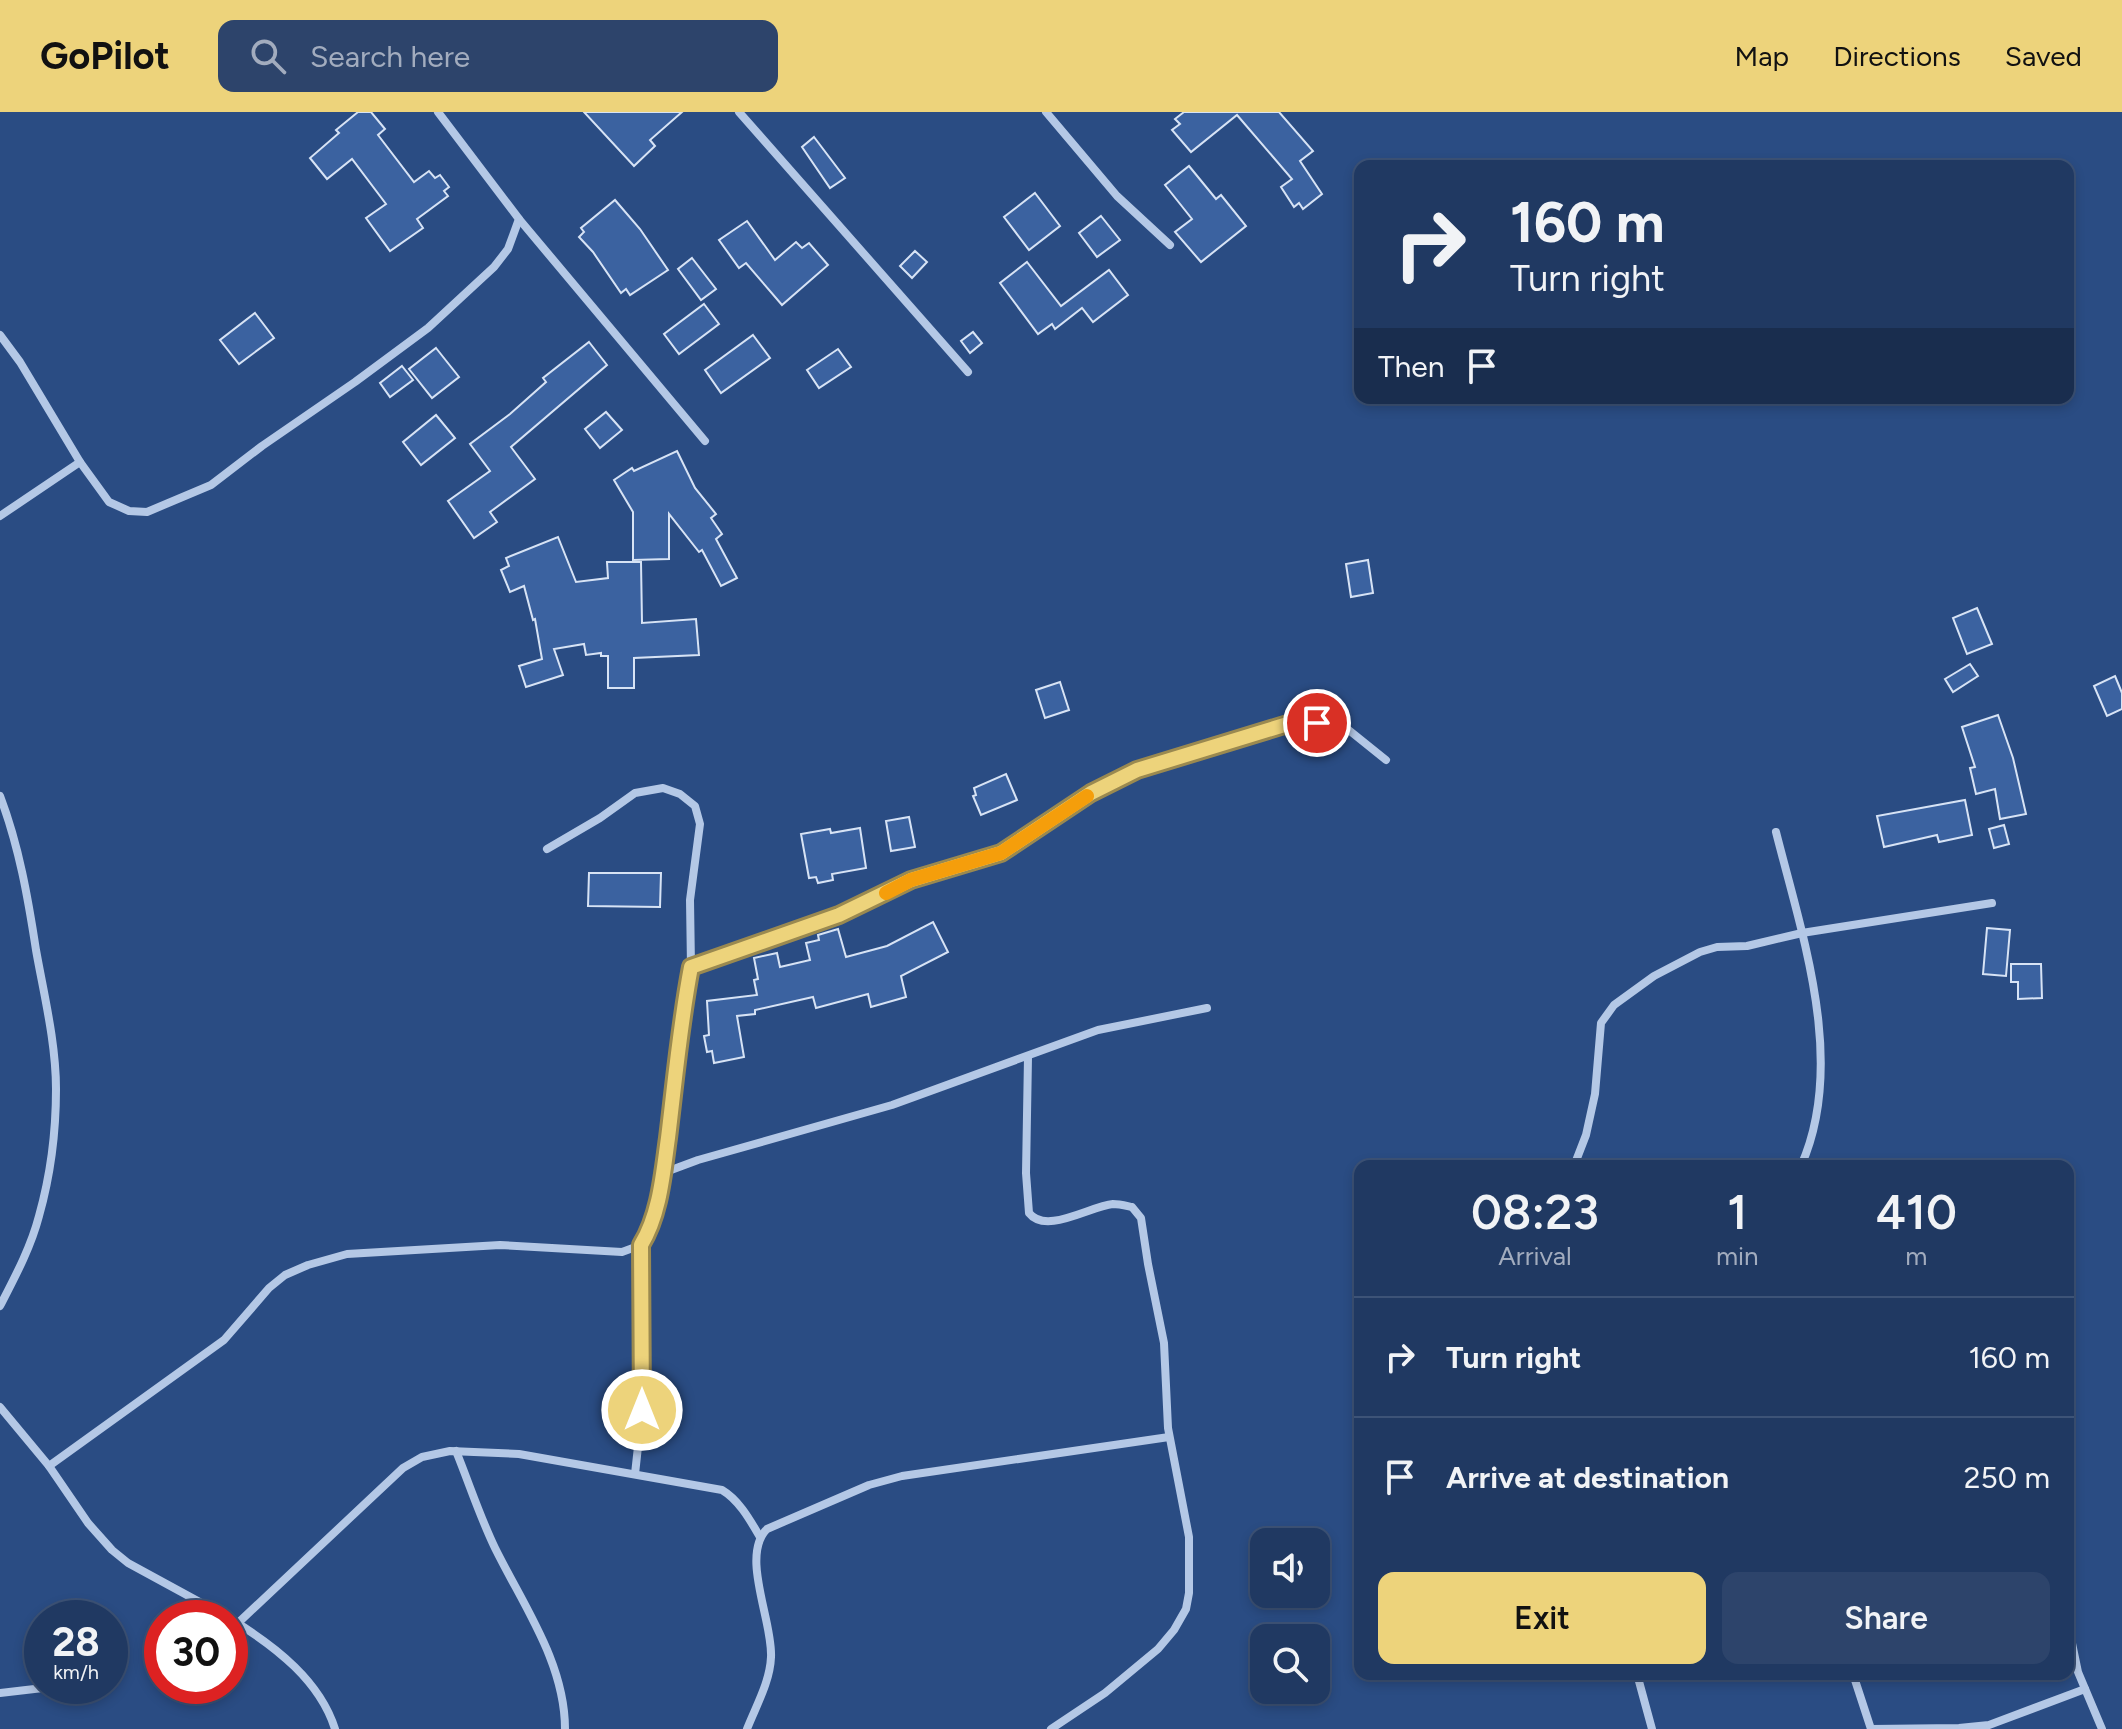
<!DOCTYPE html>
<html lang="en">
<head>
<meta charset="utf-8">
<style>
	body { margin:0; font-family:Figtree,sans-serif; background:#2d446b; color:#f1f3f6; height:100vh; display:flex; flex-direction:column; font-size:30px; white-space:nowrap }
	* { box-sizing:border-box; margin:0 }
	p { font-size:26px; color:#a2acbe }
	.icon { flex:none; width:44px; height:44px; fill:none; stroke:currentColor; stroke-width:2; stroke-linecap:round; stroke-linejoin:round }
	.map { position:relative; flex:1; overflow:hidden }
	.side { position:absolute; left:1354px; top:1048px; width:720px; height:520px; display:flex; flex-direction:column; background:#203962; border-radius:16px; box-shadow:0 4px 12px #0003,0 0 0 2px #3d5377 }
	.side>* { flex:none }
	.banner { position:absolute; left:1354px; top:48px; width:720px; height:244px; border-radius:16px; box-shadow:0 4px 12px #0003,0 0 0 2px #3d5377; background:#203962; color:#f1f3f6; overflow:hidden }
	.buttons { position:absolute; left:1250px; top:1416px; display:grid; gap:16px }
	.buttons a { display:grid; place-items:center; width:80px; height:80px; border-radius:16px; background:#203962; box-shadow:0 4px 12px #0003,0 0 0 2px #3d5377; font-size:40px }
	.speed { position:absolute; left:24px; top:1488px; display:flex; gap:16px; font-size:40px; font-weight:700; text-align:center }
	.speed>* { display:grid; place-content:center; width:104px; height:104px; border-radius:50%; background:#203962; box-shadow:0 4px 12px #0003,0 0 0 2px #3d5377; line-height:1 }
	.speed small { font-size:20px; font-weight:400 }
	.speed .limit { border:12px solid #d22; background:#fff; color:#111 }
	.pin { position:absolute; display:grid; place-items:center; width:68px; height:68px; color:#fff; margin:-34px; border:4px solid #fff; border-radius:50%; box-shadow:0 2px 8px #0007 }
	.me { position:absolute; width:88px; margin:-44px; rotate:0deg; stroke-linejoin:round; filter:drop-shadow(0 0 6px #0008) }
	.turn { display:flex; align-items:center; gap:28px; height:168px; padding:0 24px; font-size:36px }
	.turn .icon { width:104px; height:104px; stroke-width:2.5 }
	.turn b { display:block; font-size:56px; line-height:68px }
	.then { display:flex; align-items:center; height:76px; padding:0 24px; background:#0003; gap:16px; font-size:30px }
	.eta { display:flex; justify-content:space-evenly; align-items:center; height:136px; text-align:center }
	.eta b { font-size:48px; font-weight:600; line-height:56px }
	.primary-button { display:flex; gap:16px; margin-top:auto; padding:16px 24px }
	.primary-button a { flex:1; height:92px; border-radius:16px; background:#edd37b; color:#111; font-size:32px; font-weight:600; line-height:92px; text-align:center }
	.primary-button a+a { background:#2d446b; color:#f1f3f6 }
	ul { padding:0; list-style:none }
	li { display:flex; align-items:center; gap:24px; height:120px; padding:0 24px; border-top:2px solid #3d5377 }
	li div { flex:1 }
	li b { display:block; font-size:30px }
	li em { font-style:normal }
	header { display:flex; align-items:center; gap:48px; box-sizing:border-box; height:112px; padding:0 40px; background:#edd37b; color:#111 }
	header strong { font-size:38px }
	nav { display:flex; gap:44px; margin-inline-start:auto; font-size:28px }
	.search { width:560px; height:72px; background:#2d446b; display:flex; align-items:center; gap:20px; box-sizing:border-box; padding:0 28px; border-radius:16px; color:#a2acbe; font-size:30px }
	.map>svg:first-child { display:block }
	.building { fill:#3b62a0; stroke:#d7e3f5; stroke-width:2 }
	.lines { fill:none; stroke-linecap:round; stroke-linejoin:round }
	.minor { stroke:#b4c8e6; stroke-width:8 }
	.route-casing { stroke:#9a8950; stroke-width:20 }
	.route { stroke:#edd37b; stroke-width:14 }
	.slow { stroke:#f59e0b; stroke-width:14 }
</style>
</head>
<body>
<header>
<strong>GoPilot</strong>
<div class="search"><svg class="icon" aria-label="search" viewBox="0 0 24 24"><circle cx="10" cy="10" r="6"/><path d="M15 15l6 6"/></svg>Search here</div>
<nav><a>Map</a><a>Directions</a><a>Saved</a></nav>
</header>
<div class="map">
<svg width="2122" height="1617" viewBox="0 0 2122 1617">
	<rect width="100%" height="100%" fill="#2a4c83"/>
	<!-- building -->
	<g class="building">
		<polygon points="358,0 371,0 385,17 378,23 414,70 429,59 435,66 440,63 449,75 444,79 448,84 417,107 423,116 390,139 366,106 386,92 352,47 327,67 310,46 339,21 336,18"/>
		<polygon points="584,0 682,0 650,28 655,34 634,54"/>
		<polygon points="1184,0 1279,0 1313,39 1300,49 1322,82 1303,97 1299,91 1294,95 1281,75 1292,67 1237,3 1191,40 1172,18 1180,12 1175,7"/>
		<polygon points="814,25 845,66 830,76 802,35"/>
		<polygon points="1189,54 1216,87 1221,83 1246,114 1201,150 1175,120 1192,107 1165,73"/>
		<polygon points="1035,81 1060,114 1029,138 1004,105"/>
		<polygon points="615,88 640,117 668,158 630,183 626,177 621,181 593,140 579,125 584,120 581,116"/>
		<polygon points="1101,104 1120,128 1097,145 1079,121"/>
		<polygon points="747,109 775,148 796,130 802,136 809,131 828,153 782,193 746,151 739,156 719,128"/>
		<polygon points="915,139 927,150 912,166 900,154"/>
		<polygon points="692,146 716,177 701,188 678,157"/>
		<polygon points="1027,150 1061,194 1109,158 1128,183 1093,210 1082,196 1055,217 1052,212 1038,222 1000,171"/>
		<polygon points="704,192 719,212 679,242 664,222"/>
		<polygon points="255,201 274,226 239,252 220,228"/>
		<polygon points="973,220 982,231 970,241 961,229"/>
		<polygon points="753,223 770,246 721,281 705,258"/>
		<polygon points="589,230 607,253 511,335 535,367 490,400 497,410 474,426 448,389 490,359 470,332 510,302 546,270 543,266"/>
		<polygon points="436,236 459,265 432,286 409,257"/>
		<polygon points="838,237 851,255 819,276 807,258"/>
		<polygon points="402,254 413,268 390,285 380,271"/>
		<polygon points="606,300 622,318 600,336 585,317"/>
		<polygon points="436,303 455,326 421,353 403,330"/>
		<polygon points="677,339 695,376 716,402 711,406 722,422 716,427 737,466 721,474 702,438 699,440 669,402 669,447 633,448 633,400 614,368 632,356 634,359"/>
		<polygon points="558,425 576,470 608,466 607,450 641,450 642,511 696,507 699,543 634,546 634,576 608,576 608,544 601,544 601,541 586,543 584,532 554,537 563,563 526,575 519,554 542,547 535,507 533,508 524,474 510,480 501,458 509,454 506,446"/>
		<polygon points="1368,448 1373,481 1351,485 1346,452"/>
		<polygon points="1977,496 1992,532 1967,542 1953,506"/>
		<polygon points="1970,552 1978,564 1953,580 1945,567"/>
		<polygon points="2115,564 2122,581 2122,597 2107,604 2094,574"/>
		<polygon points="1060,570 1069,598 1045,606 1036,578"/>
		<polygon points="1998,603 2013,646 2026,702 2000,707 1995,677 1976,682 1970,656 1975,655 1962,615"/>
		<polygon points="1006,662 1017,688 981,703 973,684 976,683 974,676"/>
		<polygon points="1965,688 1972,723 1939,730 1937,723 1884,735 1877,704"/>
		<polygon points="909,705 915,735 891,739 886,709"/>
		<polygon points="2004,713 2009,732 1994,736 1989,717"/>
		<polygon points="860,716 866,756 832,762 833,768 818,771 816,765 809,766 801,722 830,717 831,721"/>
		<polygon points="589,761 661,761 660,795 588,794"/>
		<polygon points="933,810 948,840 901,864 906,885 871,895 868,882 816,896 813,885 755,898 755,902 737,904 744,945 714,951 712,939 707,940 704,924 709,923 707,889 757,883 754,868 758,867 754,846 777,841 780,855 810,848 806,831 819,828 818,823 838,817 846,845 887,834"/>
		<polygon points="1987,816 2010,818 2006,864 1983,862"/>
		<polygon points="2011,852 2041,852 2042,886 2018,887 2018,870 2011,870"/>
	</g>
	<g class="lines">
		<!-- minor -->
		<g class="minor">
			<polyline points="739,0 968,260"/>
			<polyline points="1046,0 1117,84 1170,133"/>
			<polyline points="519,107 705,329"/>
			<polyline points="0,223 20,250 80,350 109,390 129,399 147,400 211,373 262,334 355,270 428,216 494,155 508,137 519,107 438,0"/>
			<polyline points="0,404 80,350"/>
			<path d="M 0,684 C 19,734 28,786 36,838 C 44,883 56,931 56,977 C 56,1018 50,1065 39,1104 C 31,1135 15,1165 0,1194"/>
			<path d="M 1776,720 C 1802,823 1847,951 1801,1054"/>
			<polyline points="547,737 600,706 635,681 663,676 680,682 695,694 700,712 690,788 691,855 684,894 663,1061 650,1119 641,1133 642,1298 635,1362"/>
			<polyline points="691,855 839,803 911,768 1001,741 1091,681 1137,658 1294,610 1340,611 1386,648"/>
			<path d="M 1028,945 L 1026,1061 L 1029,1101 C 1046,1123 1090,1094 1113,1092 C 1119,1092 1127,1094 1132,1095 L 1141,1106 L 1148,1152 L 1164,1231 L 1168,1316 L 1189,1425 L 1189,1481 L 1186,1497 L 1174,1518 L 1158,1537 L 1105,1581 L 1051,1617"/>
			<polyline points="1574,1054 1586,1023 1595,982 1601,911 1614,893 1654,864 1700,840 1717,835 1747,834 1802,821 1992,791"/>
			<polyline points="663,1061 698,1048 892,993 1098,918 1207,896"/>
			<polyline points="0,1295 49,1354 88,1411 112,1438 128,1451 229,1506"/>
			<path d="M 456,1339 C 469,1371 480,1405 495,1436 C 523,1493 565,1551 565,1617"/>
			<polyline points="49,1354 224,1228 269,1176 285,1163 308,1153 347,1142 500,1133 622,1140 641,1133"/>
			<path d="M 234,1509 C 276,1535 320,1569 335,1617"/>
			<path d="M 238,1511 L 403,1356 L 422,1345 L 450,1339 L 519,1342 L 722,1378 C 739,1388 750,1408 760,1425"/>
			<polyline points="2068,1512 2078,1560 2102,1617"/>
			<polyline points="1637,1562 1652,1617"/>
			<polyline points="1853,1562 1871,1617"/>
			<polyline points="0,1581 43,1576"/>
			<path d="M 747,1617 C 756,1594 770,1570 771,1545 C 773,1509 740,1444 767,1417 L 869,1373 L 902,1364 L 1169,1325"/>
			<polyline points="1871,1617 1959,1616 1989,1613 2085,1577"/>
		</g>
	</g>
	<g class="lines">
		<defs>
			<path id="route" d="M 642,1298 L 641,1133 C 660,1102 663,1061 668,1026 C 675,969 680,912 691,855 L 839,803 L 911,768 L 1001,741 L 1091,681 L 1137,658 L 1294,610 L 1317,611"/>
		</defs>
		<!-- route casing -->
		<use href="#route" class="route-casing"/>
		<!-- route -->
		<use href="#route" class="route"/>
		<!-- slow -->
		<polyline class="slow" points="886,781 911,768 1001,741 1087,684"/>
	</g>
</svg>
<div class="buttons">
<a><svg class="icon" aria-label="sound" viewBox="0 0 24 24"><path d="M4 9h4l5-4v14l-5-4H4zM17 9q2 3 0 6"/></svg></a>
<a><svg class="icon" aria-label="search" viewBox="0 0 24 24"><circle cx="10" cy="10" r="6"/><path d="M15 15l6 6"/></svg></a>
</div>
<div class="speed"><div>28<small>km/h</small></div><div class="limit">30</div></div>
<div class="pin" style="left:1317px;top:611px;background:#d93025"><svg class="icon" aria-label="arrive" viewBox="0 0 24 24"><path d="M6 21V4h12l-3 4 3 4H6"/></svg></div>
<svg class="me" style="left:642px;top:1298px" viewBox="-20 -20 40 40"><circle r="17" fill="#edd37b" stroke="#fff" stroke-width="3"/><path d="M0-11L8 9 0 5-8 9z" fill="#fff"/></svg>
<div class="banner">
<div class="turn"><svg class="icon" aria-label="right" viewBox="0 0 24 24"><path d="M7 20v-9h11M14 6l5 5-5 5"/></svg><div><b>160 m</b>Turn right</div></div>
<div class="then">Then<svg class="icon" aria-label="arrive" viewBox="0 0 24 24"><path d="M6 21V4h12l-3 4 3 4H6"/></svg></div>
</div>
<section class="side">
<div class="eta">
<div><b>08:23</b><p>Arrival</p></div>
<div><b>1</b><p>min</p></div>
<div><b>410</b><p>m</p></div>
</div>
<ul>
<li><svg class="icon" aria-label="right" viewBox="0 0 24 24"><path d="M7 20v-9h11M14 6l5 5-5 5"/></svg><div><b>Turn right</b></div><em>160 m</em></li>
<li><svg class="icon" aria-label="arrive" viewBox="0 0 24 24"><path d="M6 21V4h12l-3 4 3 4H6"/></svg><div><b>Arrive at destination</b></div><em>250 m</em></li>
</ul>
<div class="primary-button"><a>Exit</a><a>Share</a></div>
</section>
</div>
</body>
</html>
